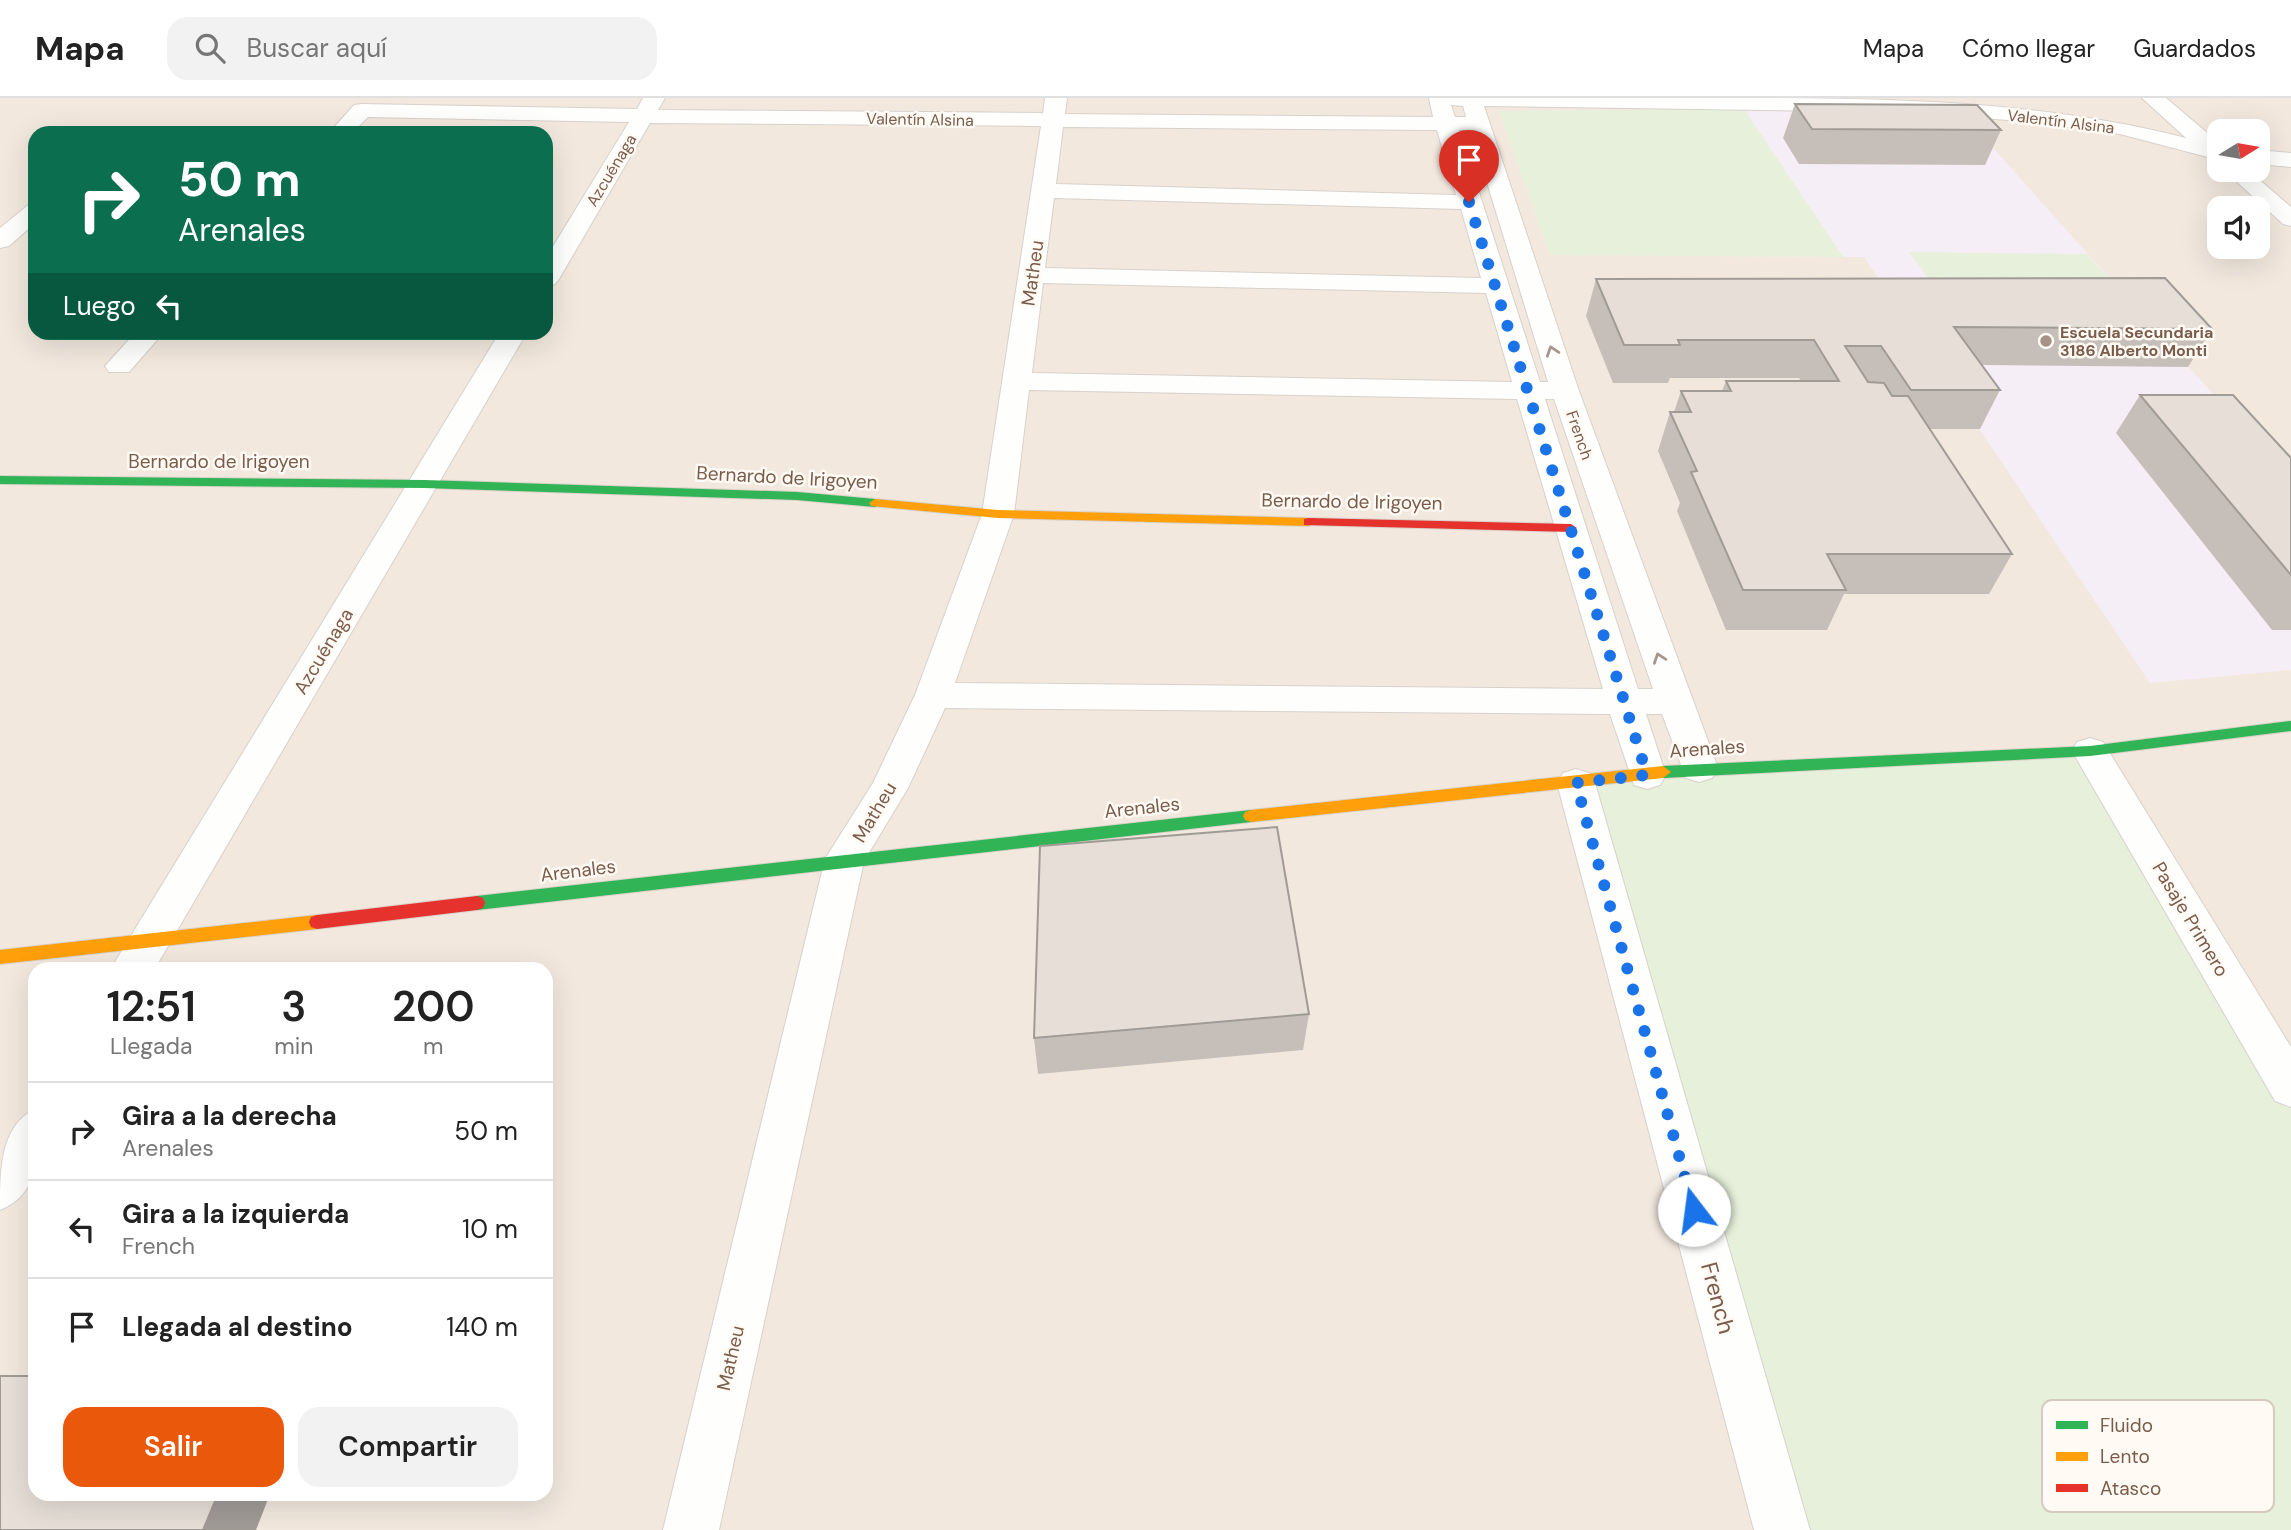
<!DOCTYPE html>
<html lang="es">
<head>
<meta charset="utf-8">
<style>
	body { margin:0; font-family:"DM Sans",sans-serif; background:#f2f2f2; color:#222; height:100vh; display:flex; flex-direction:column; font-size:26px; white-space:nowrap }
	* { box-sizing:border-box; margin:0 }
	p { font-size:23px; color:#767676 }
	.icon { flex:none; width:38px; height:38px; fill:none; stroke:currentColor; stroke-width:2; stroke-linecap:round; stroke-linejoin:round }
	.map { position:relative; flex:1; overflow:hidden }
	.side { position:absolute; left:28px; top:864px; width:525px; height:539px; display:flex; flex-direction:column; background:#fff; border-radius:21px; box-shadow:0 7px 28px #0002 }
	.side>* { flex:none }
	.banner { position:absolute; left:28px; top:28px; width:525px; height:214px; border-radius:21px; box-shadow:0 7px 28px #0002; background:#0b6e4f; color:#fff; overflow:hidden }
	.needle { width:46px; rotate:79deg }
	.tools { position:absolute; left:2207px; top:21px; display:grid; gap:14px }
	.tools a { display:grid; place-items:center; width:63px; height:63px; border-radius:14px; background:#fff; box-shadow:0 7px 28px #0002; font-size:35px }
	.pin { position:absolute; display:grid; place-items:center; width:60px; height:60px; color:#fff; margin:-72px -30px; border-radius:50% 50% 50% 0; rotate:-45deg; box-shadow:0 0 7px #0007 }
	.pin .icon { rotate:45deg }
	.me { position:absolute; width:77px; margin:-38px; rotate:345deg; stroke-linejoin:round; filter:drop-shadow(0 0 5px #0008) }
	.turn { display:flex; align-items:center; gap:24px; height:147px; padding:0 35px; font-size:32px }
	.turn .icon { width:91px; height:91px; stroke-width:2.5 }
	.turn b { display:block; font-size:49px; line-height:60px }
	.then { display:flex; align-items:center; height:66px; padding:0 35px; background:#0003; gap:14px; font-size:26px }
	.eta { display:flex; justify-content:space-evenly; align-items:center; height:119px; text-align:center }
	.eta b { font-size:42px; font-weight:600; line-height:49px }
	.cta { display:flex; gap:14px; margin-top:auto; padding:14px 35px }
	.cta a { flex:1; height:80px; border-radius:21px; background:#ea580c; color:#fff; font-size:28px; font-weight:600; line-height:80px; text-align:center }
	.cta a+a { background:#f2f2f2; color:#222 }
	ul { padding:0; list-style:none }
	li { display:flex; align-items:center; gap:21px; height:98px; padding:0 35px; border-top:2px solid #e0e0e0 }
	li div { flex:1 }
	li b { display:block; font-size:26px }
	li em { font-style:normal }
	header { display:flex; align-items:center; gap:42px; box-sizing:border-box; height:98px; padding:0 35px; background:#fff; border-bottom:2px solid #e0e0e0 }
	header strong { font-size:33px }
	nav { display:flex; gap:38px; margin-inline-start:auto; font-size:24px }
	.search { width:490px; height:63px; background:#f2f2f2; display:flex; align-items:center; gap:18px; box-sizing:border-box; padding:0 24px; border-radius:21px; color:#767676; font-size:26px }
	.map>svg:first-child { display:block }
	.residential { fill:#f2e8de; fill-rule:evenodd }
	.education { fill:#f6eef6 }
	.green { fill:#e7f0db }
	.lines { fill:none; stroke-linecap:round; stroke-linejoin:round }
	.street-casing { stroke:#d7d1cb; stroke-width:2 }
	.fast-casing { stroke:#d9d2cb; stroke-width:2 }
	.slow-casing { stroke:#d9d2cb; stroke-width:2 }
	.jam-casing { stroke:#d9d2cb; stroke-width:2 }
	.street { fill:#fefefd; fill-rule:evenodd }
	.fast { fill:#30b455; fill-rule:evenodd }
	.slow { fill:#ff9f0a; fill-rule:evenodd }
	.jam { fill:#e5322d; fill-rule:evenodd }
	.wall { fill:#c6bfb9 }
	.shaded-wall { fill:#a19b96 }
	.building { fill:#e6ded7; stroke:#a19b96; stroke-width:2 }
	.oneway { stroke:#a8958b }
	.route { stroke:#1a73e8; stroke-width:12; stroke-dasharray:0 21.6 }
	.poi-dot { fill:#a69286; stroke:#fffaf3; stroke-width:2.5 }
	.labels { text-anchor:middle; stroke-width:5; stroke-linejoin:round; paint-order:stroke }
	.far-street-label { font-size:16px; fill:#7a5c4d; stroke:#fffaf3 }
	.far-poi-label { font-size:16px; font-weight:bold; fill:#7a5c4d; stroke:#fffaf3; text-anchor:start }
	.street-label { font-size:19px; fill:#7a5c4d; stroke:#fffaf3 }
	.near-street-label { font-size:23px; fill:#7a5c4d; stroke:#fffaf3 }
	.key { fill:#fffaf3; stroke:#d7cbc1; stroke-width:2 }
	.key-label { font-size:19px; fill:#7a5c4d }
</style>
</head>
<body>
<header>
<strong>Mapa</strong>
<div class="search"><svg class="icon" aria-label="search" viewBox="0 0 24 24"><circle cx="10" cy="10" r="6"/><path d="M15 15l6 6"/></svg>Buscar aquí</div>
<nav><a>Mapa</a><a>Cómo llegar</a><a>Guardados</a></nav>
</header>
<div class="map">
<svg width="2291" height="1432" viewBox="0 0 2291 1432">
	<rect width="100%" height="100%" fill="#f9f5f0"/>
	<!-- residential -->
	<path class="residential" d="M 0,0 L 2291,0 L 2291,1432 L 0,1432 ZM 2219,33 L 2258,33 L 2258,72 L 2219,72 ZM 35,35 L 546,35 L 546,234 L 35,234 ZM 2219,110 L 2258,110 L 2258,149 L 2219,149 ZM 35,872 L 546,872 L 546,1396 L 35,1396 Z"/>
	<!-- education -->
	<polygon class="education" points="1811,11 1968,22 2291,383 2291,572 2150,585 1864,159 1550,157 1499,13"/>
	<!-- green -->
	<g class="green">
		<polygon points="1744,11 1843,159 1550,157 1499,13"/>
		<polygon points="1909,154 2087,156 2123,195 1954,216"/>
		<polygon points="2090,653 2291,989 2291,1432 1782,1432 1576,685"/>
	</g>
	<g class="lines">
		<defs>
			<g id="street">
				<path d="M 643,0 L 665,0 L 658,12 L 1043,15 L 1045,0 L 1067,0 L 1065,16 L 1433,19 L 1429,0 C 1530,0 1631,0 1732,0 C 1885,0 2038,2 2186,40 L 2142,0 L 2166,0 L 2218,44 L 2219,62 L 2120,36 L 2021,23 L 1902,14 L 1484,8 L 1579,293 L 1718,670 L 1712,680 L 1699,684 L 1686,680 L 1662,616 L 1646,616 L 1666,677 L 1660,687 L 1647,691 L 1634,687 L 1610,616 L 945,610 L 908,690 L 864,763 L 719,1432 L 663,1432 L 825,761 L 873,685 L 915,597 L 982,416 L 1041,28 L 650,25 L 559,181 L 555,186 L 546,189 L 546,160 L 629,24 L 368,19 L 352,35 L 329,35 L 354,7 L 362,6 L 637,11 ZM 1451,7 L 1463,8 L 1466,19 L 1455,19 ZM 1063,29 L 1437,32 L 1456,97 L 1056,86 ZM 1459,32 L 1471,32 L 1548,284 L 1540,284 ZM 1054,100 L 1461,111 L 1481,180 L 1045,170 ZM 1043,185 L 1486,195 L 1512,284 L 1032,275 ZM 1029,292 L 1517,301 L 1603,591 L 955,585 L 1014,416 ZM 1545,301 L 1554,301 L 1653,591 L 1638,591 Z"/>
				<polygon points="2258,52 2291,55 2291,69 2258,66"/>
				<polygon points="2224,72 2248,72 2291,109 2291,128 2283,126"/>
				<polygon points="35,106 35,125 9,148 0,150 0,130 27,108"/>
				<polygon points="136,234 164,234 129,274 109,274 105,268"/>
				<polygon points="500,234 527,234 154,872 110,872"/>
				<polygon points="2090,640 2103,644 2291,949 2291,1009 2275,1003 2072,653 2077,644"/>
				<polygon points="1576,671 1589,675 1595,685 1810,1432 1754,1432 1557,685 1563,675"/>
				<path d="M 35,1011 C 35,1050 44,1095 0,1112 C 0,1073 0,1028 35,1011 Z"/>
			</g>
			<g id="fast">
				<polygon points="0,378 424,382 797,394 875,401 881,405 875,409 797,402 424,390 0,386"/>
				<polygon points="2291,623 2291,633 2090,658 1663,680 1655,674 1663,668 2090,648"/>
				<polygon points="1251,712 1257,714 1259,718 1257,722 1251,724 477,812 471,810 469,805 471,800 477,798"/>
			</g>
			<g id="slow">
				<polygon points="875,401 998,412 1309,420 1315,424 1309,428 998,420 871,408 869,405"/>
				<polygon points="1663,668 1671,674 1663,680 1251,724 1245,722 1243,718 1245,714 1251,712"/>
				<polygon points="317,817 323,819 325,824 323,829 317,831 0,866 0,852"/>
			</g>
			<g id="jam">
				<polygon points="1309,420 1571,426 1577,430 1571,434 1304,427 1304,421"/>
				<polygon points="477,798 483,800 485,805 483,810 477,812 317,831 311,829 309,824 311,819 317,817"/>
			</g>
		</defs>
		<!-- street casing -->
		<use href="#street" class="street-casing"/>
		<!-- fast casing -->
		<use href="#fast" class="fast-casing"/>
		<!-- slow casing -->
		<use href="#slow" class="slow-casing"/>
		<!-- jam casing -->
		<use href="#jam" class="jam-casing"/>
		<!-- street -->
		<use href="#street" class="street"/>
		<!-- fast -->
		<use href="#fast" class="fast"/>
		<!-- slow -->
		<use href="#slow" class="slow"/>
		<!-- jam -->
		<use href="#jam" class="jam"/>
	</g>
	<!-- wall -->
	<g class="wall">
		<polygon points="1795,6 2001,32 1985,67 1799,66 1783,40"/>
		<polygon points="1596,181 2212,231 2188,269 1982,267 2000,292 1980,331 1930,331 2012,456 1989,496 1844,496 1827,532 1726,532 1677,413 1680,405 1658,353 1670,314 1674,314 1681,293 1722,293 1726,283 1801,283 1799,280 1670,280 1668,285 1613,285 1586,218"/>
		<polygon points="2140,297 2291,360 2291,532 2272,532 2116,335"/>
		<polygon points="1309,916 1303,952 1038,976 1034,940"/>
	</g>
	<!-- shaded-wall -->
	<polygon class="shaded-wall" points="218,1396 270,1396 256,1432 203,1432"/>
	<!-- building -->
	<g class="building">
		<polygon points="1795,6 1977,7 2001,32 1812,31"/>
		<polygon points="2165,180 2212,231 1954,229 2000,292 1911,292 1881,248 1845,248 1868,284 1884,285 1892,298 1908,298 2012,456 1827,456 1846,492 1743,492 1691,374 1697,373 1670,314 1691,314 1681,293 1731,293 1726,283 1839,283 1814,242 1678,242 1680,247 1624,247 1596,181"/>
		<polygon points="2140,297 2233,297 2291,360 2291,477"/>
		<polygon points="1277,729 1309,916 1034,940 1040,748"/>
		<polygon points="0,1278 35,1278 35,1396 218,1396 203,1432 0,1432"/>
	</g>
	<!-- one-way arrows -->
	<defs><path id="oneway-chevron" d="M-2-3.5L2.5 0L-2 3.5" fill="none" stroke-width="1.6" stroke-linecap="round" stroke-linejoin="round" transform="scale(1.75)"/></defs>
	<g class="oneway">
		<use href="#oneway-chevron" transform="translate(1552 253) rotate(-108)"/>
		<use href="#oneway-chevron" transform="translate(1659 560) rotate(-109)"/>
	</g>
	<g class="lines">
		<!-- route -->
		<polyline class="route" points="1469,104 1647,677 1576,685 1694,1112"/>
	</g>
	<!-- markers -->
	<circle class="poi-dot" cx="2046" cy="243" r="7"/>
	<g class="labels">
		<!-- far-street labels -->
		<g class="far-street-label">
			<text transform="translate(920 21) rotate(1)" y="6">Valentín Alsina</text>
			<text transform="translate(2061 23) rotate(7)" y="6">Valentín Alsina</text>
			<text transform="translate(611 72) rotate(-59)" y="6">Azcuénaga</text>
			<text transform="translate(1580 337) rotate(71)" y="6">French</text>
		</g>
		<!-- far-poi labels -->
		<g class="far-poi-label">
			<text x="2060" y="240">Escuela Secundaria<tspan x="2060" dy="18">3186 Alberto Monti</tspan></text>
		</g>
		<!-- street labels -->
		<g class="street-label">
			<text transform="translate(1032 175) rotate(-82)" y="7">Matheu</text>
			<text x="219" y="370">Bernardo de Irigoyen</text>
			<text transform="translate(787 379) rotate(3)" y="7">Bernardo de Irigoyen</text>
			<text transform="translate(1352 403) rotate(1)" y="7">Bernardo de Irigoyen</text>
			<text transform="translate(323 553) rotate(-59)" y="7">Azcuénaga</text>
			<text transform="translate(1707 650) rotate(-4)" y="7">Arenales</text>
			<text transform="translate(1142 709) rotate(-6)" y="7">Arenales</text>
			<text transform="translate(874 714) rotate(-59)" y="7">Matheu</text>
			<text transform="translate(578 772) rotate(-7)" y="7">Arenales</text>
			<text transform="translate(2191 821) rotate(59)" y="7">Pasaje Primero</text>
			<text transform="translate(730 1260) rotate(-77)" y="7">Matheu</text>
		</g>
		<!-- near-street labels -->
		<g class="near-street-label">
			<text transform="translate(1718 1200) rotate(75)" y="8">French</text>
		</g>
	</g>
	<!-- legend -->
	<rect x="2042" y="1302" width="232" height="112" rx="10" class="key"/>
	<rect x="2056" y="1323" width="32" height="8" fill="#30b455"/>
	<rect x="2056" y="1354" width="32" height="9" fill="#ff9f0a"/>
	<rect x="2056" y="1386" width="32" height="8" fill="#e5322d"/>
	<g class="key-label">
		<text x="2100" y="1334">Fluido</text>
		<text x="2100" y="1365">Lento</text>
		<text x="2100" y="1397">Atasco</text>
	</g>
</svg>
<div class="tools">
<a><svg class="needle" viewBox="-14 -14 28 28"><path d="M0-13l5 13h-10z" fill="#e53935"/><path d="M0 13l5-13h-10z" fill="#767676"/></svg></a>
<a><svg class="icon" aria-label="sound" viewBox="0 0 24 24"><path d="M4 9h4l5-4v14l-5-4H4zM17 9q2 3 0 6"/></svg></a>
</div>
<div class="pin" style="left:1469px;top:104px;background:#d93025"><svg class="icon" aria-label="arrive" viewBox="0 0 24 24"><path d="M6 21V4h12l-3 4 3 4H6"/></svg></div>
<svg class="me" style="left:1694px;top:1112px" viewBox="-20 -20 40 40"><circle r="19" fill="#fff"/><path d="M0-13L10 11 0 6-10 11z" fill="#1a73e8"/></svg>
<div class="banner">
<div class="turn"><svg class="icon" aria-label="right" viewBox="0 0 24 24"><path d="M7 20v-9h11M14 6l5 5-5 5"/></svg><div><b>50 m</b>Arenales</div></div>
<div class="then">Luego<svg class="icon" aria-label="left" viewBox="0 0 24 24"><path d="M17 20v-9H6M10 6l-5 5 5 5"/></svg></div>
</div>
<section class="side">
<div class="eta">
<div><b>12:51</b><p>Llegada</p></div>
<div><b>3</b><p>min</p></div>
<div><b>200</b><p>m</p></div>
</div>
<ul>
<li><svg class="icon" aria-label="right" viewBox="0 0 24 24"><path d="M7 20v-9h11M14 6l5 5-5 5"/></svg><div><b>Gira a la derecha</b><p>Arenales</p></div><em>50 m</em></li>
<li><svg class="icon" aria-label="left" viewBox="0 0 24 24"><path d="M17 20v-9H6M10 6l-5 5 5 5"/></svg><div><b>Gira a la izquierda</b><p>French</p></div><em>10 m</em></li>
<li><svg class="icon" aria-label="arrive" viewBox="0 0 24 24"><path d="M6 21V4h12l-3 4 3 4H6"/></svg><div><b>Llegada al destino</b></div><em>140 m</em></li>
</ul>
<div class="cta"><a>Salir</a><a>Compartir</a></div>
</section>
</div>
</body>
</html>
